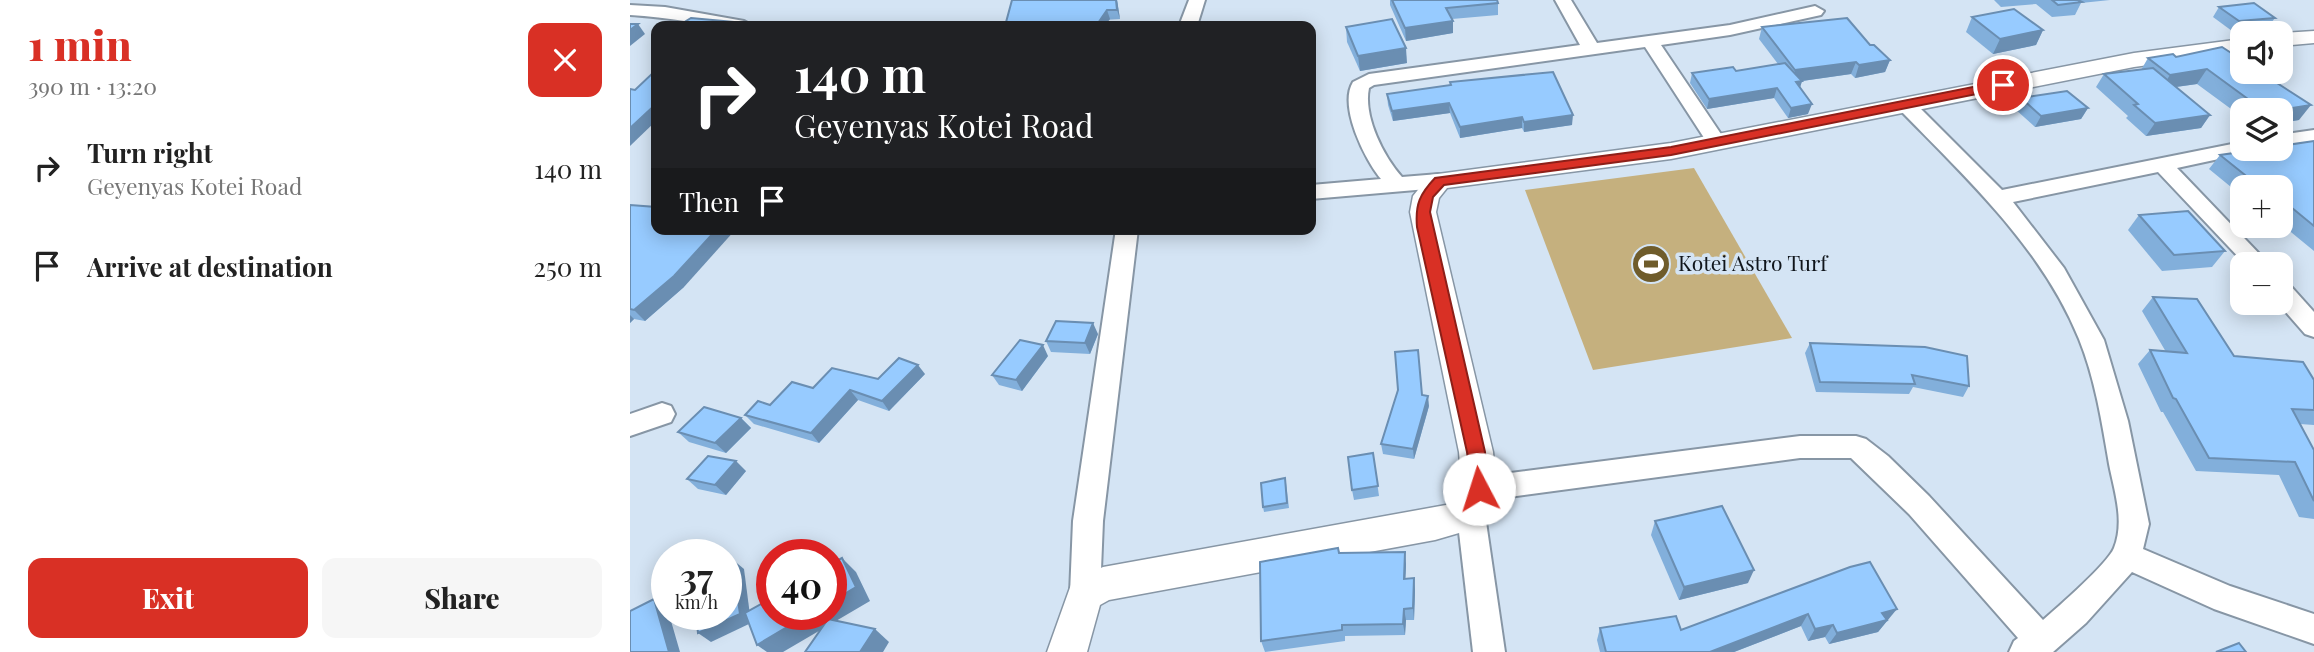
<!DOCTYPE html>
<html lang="en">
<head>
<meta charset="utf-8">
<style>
	body { margin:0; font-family:"Playfair Display",serif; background:#f6f6f6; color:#222; height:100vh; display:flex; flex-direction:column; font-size:26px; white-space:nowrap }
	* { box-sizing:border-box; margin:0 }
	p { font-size:23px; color:#767676 }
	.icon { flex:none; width:38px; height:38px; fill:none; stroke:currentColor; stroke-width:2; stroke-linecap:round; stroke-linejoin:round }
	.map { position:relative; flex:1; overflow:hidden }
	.side { display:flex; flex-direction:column; background:#fff; width:630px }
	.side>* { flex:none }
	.guide { position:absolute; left:21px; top:21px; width:665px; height:214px; border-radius:14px; box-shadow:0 4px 18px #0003; background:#202124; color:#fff; overflow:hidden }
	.buttons { position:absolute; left:1600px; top:21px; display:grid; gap:14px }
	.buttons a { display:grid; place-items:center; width:63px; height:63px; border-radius:14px; background:#fff; box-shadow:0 4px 18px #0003; font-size:35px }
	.speed { position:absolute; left:21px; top:539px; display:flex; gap:14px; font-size:35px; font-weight:700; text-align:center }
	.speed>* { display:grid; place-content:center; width:91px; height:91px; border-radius:50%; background:#fff; box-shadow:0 4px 18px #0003; line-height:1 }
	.speed small { font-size:18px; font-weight:400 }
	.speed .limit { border:10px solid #d22; background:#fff; color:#111 }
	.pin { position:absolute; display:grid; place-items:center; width:60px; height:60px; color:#fff; margin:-30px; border:4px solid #fff; border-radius:50%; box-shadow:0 2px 7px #0007 }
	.me { position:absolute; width:77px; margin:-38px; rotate:355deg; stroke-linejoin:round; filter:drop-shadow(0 0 5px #0008) }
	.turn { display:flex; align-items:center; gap:24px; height:147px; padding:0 28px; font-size:32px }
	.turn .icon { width:91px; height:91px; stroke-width:2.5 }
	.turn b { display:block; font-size:49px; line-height:60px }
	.then { display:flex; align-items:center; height:66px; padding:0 28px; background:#0003; gap:14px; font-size:26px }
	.round { display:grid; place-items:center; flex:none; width:74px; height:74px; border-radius:14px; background:#f6f6f6 }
	.overview { display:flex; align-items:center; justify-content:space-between; height:119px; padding:0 28px }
	h1 { font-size:42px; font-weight:800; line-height:52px; color:#d93025 }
	.button { display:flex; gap:14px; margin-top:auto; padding:14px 28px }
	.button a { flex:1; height:80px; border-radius:14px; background:#d93025; color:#fff; font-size:28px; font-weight:800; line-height:80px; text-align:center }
	.button a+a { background:#f6f6f6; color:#222 }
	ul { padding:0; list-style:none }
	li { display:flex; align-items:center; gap:21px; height:98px; padding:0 28px }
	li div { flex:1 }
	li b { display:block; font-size:26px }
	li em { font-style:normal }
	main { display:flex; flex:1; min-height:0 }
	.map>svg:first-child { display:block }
	.green { fill:#c5b07e }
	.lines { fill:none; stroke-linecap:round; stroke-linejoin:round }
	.minor-casing { stroke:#8796a5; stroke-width:4 }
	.tertiary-casing { stroke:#8796a5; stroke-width:3 }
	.minor { fill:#fff; fill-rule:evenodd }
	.tertiary { fill:#fff; fill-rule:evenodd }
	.wall { fill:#82afdb }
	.shaded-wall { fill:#6a8eb2 }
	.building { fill:#97cbff; stroke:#6a8eb2; stroke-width:2 }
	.route { fill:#d93025; stroke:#8d1f18; stroke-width:2 }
	.labels { text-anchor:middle; stroke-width:7; stroke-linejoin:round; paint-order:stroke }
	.poi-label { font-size:21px; fill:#10151b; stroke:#d4e4f4; text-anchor:start }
</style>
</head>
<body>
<main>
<section class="side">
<div class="overview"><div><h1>1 min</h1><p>390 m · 13:20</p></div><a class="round" style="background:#d93025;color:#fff"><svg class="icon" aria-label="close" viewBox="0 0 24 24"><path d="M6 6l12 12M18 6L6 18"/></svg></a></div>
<ul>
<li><svg class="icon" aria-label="right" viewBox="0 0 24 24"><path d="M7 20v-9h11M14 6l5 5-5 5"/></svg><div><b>Turn right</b><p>Geyenyas Kotei Road</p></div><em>140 m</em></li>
<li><svg class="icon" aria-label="arrive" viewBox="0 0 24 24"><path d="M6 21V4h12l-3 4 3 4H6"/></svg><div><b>Arrive at destination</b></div><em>250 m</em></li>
</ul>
<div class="button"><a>Exit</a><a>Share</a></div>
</section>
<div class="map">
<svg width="1684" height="652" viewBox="0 0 1684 652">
	<rect width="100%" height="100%" fill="#d4e4f4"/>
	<!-- green -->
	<polygon class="green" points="1064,168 1162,338 963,370 895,190"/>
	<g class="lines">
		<defs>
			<g id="minor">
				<polygon points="559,0 575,0 567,26 549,26"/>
				<path d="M 925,0 L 941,0 L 967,43 L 1100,25 L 1185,6 L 1194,11 L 1191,15 L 1100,35 L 1031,45 L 1097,143 L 1094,147 L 1080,147 L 1015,47 L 744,85 L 739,88 C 733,117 754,157 772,177 L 809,174 L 816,176 L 820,181 L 816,186 L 809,188 L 681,199 L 681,185 L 751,179 C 735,160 708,106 723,82 L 739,74 L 950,45 Z"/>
				<path d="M 0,5 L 35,7 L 114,21 L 123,26 C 82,28 41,17 0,15 Z"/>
				<path d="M 1277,100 L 1284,102 L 1372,190 L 1612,142 L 1612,149 L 1622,149 L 1612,154 L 1547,168 L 1639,264 L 1615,264 L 1528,172 L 1383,202 L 1434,268 L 1474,340 L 1498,421 L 1519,524 L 1513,549 L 1600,586 L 1684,614 L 1684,644 L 1584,609 L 1502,572 L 1456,623 L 1423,652 L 1379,652 L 1384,641 L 1388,638 L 1279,514 L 1221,458 L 1170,458 L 849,501 L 839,498 L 835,489 L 839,480 L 849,477 L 1170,436 L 1226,436 L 1236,439 L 1258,456 L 1299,496 L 1413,620 C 1428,607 1478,563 1484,548 C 1495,521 1484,490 1479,464 C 1472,423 1465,378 1449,339 C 1412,248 1338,180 1270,110 L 1267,106 L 1270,102 Z"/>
				<polygon points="1684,130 1684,142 1650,147 1650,135"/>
				<polygon points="486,229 508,229 473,521 470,594 466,604 455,608 444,604 440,594 443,521"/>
				<polygon points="1650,281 1658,283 1684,312 1684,337 1675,334 1648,303"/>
				<polygon points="32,403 41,406 45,414 41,422 0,436 0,414"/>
				<polygon points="841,502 851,506 855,515 875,652 843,652 827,515 831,506"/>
			</g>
			<g id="tertiary">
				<polygon points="1684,31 1684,43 1650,46 1650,33"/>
				<polygon points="1612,39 1612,52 1504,67 1041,159 817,188 809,198 806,212 863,452 866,489 853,526 805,540 479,600 470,605 457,652 417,652 442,582 473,567 827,503 832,489 829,452 780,212 783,196 800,175 1041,143 1504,53"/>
			</g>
		</defs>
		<!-- minor casing -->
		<use href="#minor" class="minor-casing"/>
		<!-- tertiary casing -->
		<use href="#tertiary" class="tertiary-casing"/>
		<!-- minor -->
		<use href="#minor" class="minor"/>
		<!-- tertiary -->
		<use href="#tertiary" class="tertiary"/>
	</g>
	<!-- wall -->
	<g class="wall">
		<polygon points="487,0 490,19 375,26"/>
		<polygon points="760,0 867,0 868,3 868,15 822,19 823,33 776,41 760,5"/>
		<polygon points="1364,0 1480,0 1451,3 1445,15 1422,17 1406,4 1371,7"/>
		<polygon points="1589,7 1645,18 1637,28 1602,31 1583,17"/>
		<polygon points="1342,17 1413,30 1406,45 1363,54 1336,32"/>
		<polygon points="716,27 777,63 730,71 717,42"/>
		<polygon points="1132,27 1240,45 1260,60 1255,72 1225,78 1221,74 1172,81 1170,87 1178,114 1158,118 1144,98 1077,109 1060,83 1062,73 1106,71 1148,64 1129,39"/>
		<polygon points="1592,47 1669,120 1650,123 1650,110 1612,110 1612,117 1567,84 1546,87 1580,115 1571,128 1516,136 1496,118 1498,116 1466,87 1474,74 1511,70 1518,58 1546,57"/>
		<polygon points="820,82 942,125 894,132 892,128 830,138 820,113 763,121 758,105 757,94 820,86"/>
		<polygon points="1391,98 1458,108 1451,119 1405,127 1385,109"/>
		<polygon points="1684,141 1684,251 1650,223 1650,187 1612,187 1612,196 1579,169 1590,155"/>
		<polygon points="0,205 54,287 15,321 4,319 0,323"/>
		<polygon points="1509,215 1595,251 1582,267 1532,271 1498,230"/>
		<polygon points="1523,297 1604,356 1684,380 1684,425 1670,424 1684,450 1684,519 1669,517 1649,475 1566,471 1533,412 1531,412 1508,364 1520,350 1536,352 1512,311"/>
		<polygon points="468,334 460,354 421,352 416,341"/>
		<polygon points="1180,343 1339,386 1333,397 1283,387 1279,394 1186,392 1175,353"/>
		<polygon points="418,356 392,391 369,385 362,375"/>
		<polygon points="295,374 259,411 228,400 189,443 124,424 115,415 140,405 248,379"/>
		<polygon points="799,406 784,459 753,454 751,444"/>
		<polygon points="111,418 121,428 96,453 59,442 48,432"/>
		<polygon points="743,453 749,496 724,500 722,490"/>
		<polygon points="116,471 96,495 68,489 57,479"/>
		<polygon points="656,483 659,508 634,512 633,507"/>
		<polygon points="1025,521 1118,583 1049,600 1021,535"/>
		<polygon points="708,548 710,553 776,564 775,579 784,578 785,590 784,620 776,620 775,635 715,636 715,641 635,652 631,641"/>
		<polygon points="1220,567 1258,621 1256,622 1248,632 1199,644 1195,637 1178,641 1171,626 1104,652 970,652 967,640 970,628 1051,630"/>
	</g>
	<!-- shaded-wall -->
	<g class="shaded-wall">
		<polygon points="486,0 487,0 490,19 487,10"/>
		<polygon points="477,10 480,19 475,26 466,26"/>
		<polygon points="823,21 823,33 776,41 775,28"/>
		<polygon points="8,24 15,34 0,46 0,30"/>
		<polygon points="1413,30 1406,45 1363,54 1370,39"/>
		<polygon points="776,48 777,63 730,71 728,56"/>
		<polygon points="1260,60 1255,72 1225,78 1229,65"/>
		<polygon points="1226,62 1221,74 1172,81 1169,91 1166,82 1162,83 1165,70"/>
		<polygon points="1577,69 1567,84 1531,89 1540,75"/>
		<polygon points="1147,88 1144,98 1077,109 1079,99"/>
		<polygon points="819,103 820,113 763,121 762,111"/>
		<polygon points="26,104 26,121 0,146 0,128"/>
		<polygon points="1182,104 1178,114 1158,118 1161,108"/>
		<polygon points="1681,105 1669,120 1650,123 1650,110"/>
		<polygon points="1458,108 1451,119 1405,127 1411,116"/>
		<polygon points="943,115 942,125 894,132 894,122"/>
		<polygon points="1580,115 1571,128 1516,136 1525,123"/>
		<polygon points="892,117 892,128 830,138 830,127"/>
		<polygon points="87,229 106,229 54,287 15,321 4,310"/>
		<polygon points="0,315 4,319 0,323"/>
		<polygon points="463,323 468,334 460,354 455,343"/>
		<polygon points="413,345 418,356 392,391 386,380"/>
		<polygon points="288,365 295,374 259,411 252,401"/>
		<polygon points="220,390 228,400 189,443 181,433"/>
		<polygon points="798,396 799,406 784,459 783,449"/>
		<polygon points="111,418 121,428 96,453 85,443"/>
		<polygon points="106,461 116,471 96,495 85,485"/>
		<polygon points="775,552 776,564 775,591 774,579"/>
		<polygon points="212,558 226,572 240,601 153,652 137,652 127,645 179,614 201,614 201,602"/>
		<polygon points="102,559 114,569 121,623 81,642 68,633"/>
		<polygon points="1124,570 1118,583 1049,600 1054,587"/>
		<polygon points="784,578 785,590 784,620 783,608"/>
		<polygon points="24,599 37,608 37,614 39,614 50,652 39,652"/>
		<polygon points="774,609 776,620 775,635 773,624"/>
		<polygon points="1267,609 1248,632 1199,644 1207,633 1252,613"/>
		<polygon points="1178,614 1171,626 1104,652 1080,652"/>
		<polygon points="1203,625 1195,637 1178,641 1185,629"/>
		<polygon points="245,629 259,642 253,652 230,652"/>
	</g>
	<!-- building -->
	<g class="building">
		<polygon points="382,0 486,0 487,10 477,10 466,26 375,26"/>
		<polygon points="762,0 867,0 868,3 816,8 823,21 775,28"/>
		<polygon points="1422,0 1448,0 1452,2 1428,5"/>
		<polygon points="1624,3 1645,18 1609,21 1589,7"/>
		<polygon points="1384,9 1413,30 1370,39 1342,17"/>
		<polygon points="61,18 148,26 48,26"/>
		<polygon points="1217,18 1240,45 1244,45 1260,60 1229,65 1226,62 1165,70 1132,27"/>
		<polygon points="762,19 776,48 728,56 716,27"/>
		<polygon points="0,24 8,24 0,30"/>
		<polygon points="1592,47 1612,60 1612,72 1630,72 1681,105 1650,110 1633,110 1577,69 1540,75 1518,58 1543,54 1546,57"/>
		<polygon points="1155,63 1172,81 1166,82 1182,104 1161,108 1147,88 1079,99 1062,73 1103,67 1106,71"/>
		<polygon points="1523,68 1580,115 1525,123 1504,105 1508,104 1474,74"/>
		<polygon points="26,70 26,104 0,128 0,89 5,90"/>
		<polygon points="923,72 943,115 894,122 892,117 830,127 819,103 762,111 757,94 821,85 820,82"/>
		<polygon points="1437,91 1458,108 1411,116 1391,98"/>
		<polygon points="1684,141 1684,226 1650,198 1650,187 1630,187 1590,155 1632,149 1650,149 1650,146"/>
		<polygon points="0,205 26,207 26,229 87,229 44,276 4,310 0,309"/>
		<polygon points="1558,211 1595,251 1544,255 1509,215"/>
		<polygon points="1523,297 1567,299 1604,356 1673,362 1684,380 1684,410 1662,409 1684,450 1684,501 1665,462 1579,458 1546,399 1543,398 1520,350 1557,353"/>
		<polygon points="426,321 463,323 455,343 416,341"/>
		<polygon points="390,340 413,345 386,380 362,375"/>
		<polygon points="1180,343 1295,347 1337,356 1339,386 1282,375 1285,384 1190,382"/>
		<polygon points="788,350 792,395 798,396 783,449 751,444 768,390 765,352"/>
		<polygon points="269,358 288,365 252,401 220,390 181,433 115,415 128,401 140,405 162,382 183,388 202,368 248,379"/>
		<polygon points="74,407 111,418 85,443 48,432"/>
		<polygon points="743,453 748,486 722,490 718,457"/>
		<polygon points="78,456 106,461 85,485 57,479"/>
		<polygon points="655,478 657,503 633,507 631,483"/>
		<polygon points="1092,506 1124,570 1054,587 1025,521"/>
		<polygon points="708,548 709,553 775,552 774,579 784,578 783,608 774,609 773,624 712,625 712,630 631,641 630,562"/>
		<polygon points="212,558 226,587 201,602 201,564"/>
		<polygon points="102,559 110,614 68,633 66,614 96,614 96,562"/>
		<polygon points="1240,562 1267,609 1252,613 1257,620 1207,633 1203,625 1185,629 1178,614 1080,652 976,652 970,628 1046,616 1051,630 1220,567"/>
		<polygon points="142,598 142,614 179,614 127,645 115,613"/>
		<polygon points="24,599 39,652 0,652 0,611"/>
		<polygon points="198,619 245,629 230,652 175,652"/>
		<polygon points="1609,643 1616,652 1586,652"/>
	</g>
	<!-- route -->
	<path class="route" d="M 1373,81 L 1377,82 L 1377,88 L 1041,155 L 814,185 L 803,197 L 800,212 L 855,452 L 858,489 L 856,494 L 849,497 L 843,494 L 837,452 L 787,227 C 785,204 790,194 805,178 L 1041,147 Z"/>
	<!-- icons -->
	<defs>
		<symbol id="stadium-disc" viewBox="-11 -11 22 22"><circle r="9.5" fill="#6f5c2b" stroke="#d4e4f4"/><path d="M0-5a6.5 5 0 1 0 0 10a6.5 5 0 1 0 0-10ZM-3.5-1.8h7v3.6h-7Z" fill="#fff"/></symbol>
	</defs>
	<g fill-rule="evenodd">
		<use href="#stadium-disc" x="999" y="242" width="44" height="44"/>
	</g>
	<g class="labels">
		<!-- poi labels -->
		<g class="poi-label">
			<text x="1048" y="271">Kotei Astro Turf</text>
		</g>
	</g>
</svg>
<div class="buttons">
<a><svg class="icon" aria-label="sound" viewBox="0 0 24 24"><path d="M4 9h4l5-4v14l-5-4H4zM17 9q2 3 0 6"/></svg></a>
<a><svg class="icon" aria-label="layers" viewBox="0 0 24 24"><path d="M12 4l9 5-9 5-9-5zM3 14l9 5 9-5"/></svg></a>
<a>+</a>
<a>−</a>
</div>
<div class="speed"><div>37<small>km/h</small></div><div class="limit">40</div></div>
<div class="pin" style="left:1373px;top:85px;background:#d93025"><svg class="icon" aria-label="arrive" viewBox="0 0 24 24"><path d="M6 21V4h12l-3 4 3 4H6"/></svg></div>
<svg class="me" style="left:849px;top:489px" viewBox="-20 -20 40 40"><circle r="19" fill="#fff"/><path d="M0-13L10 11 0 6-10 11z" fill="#d93025"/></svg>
<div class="guide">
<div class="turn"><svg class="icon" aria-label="right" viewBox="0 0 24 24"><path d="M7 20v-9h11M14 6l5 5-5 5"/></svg><div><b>140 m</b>Geyenyas Kotei Road</div></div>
<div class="then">Then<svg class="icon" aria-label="arrive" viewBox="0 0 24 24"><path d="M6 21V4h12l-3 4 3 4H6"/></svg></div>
</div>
</div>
</main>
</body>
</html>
